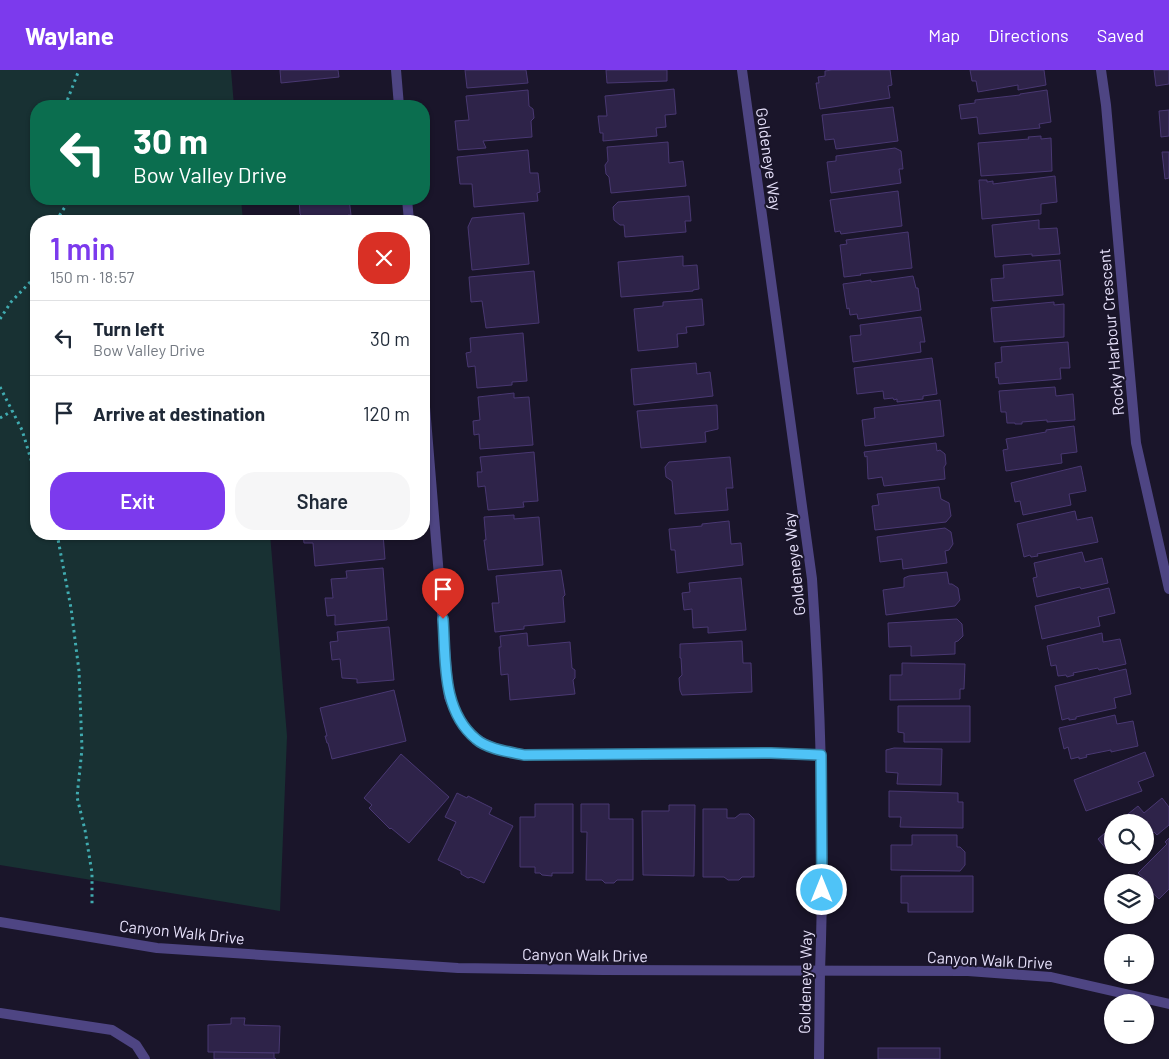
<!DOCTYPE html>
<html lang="en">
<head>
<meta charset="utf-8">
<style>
	body { margin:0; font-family:Barlow,sans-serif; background:#f6f6f7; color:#1f2937; height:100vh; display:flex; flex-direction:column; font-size:19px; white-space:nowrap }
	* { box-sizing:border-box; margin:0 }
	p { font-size:16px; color:#747a83 }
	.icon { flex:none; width:28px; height:28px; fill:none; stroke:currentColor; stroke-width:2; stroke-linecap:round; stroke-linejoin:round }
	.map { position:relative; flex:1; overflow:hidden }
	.sheet { position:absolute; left:30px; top:145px; width:400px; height:325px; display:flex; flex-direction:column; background:#fff; border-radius:20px; box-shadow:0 1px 4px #0004 }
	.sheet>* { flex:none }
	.top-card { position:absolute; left:30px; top:30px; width:400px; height:105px; border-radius:20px; box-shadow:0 1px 4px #0004; background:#0b6e4f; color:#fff; overflow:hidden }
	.buttons { position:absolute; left:1104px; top:744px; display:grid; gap:10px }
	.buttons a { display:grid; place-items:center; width:50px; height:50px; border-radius:50%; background:#fff; box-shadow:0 1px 4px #0004; font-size:25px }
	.pin { position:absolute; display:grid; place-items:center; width:42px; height:42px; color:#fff; margin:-51px -21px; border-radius:50% 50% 50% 0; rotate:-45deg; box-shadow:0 0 5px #0007 }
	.pin .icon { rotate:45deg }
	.me { position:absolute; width:55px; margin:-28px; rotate:0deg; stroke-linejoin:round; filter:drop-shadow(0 0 4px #0008) }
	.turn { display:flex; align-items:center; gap:18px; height:105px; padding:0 20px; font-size:22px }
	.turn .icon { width:65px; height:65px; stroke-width:2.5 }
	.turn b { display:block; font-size:35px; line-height:42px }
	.round { display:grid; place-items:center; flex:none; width:52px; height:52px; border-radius:20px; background:#f6f6f7 }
	.headline { display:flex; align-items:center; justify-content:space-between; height:85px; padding:0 20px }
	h1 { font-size:30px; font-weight:600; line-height:38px; color:#7c3aed }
	.action { display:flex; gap:10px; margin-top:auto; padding:10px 20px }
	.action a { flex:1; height:58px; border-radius:20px; background:#7c3aed; color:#fff; font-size:20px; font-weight:600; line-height:58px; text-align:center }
	.action a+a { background:#f6f6f7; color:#1f2937 }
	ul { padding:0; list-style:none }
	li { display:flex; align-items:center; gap:15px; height:75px; padding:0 20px; border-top:1px solid #e0e1e3 }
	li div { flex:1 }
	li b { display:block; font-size:19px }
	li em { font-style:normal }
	header { display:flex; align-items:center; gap:30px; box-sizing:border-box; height:70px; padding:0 25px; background:#7c3aed; color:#fff }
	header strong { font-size:24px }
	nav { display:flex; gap:28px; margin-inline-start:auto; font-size:18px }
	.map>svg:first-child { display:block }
	.green { fill:#183133 }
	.building { fill:#2e2349; stroke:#493872 }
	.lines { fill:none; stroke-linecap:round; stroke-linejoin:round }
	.path { stroke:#40abb0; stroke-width:3; stroke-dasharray:2.5 4; stroke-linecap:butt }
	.minor { stroke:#4e4583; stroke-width:10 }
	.tertiary { stroke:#4e4583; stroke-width:10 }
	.route-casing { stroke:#337fa1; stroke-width:12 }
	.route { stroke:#4fc3f7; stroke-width:9 }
	.labels { text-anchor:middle; stroke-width:4; stroke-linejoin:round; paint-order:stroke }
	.street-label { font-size:16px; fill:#e7e1fb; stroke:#1a152a }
</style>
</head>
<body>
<header>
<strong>Waylane</strong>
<nav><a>Map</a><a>Directions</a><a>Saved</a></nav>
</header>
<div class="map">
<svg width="1169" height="989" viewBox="0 0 1169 989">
	<rect width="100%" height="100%" fill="#1a152a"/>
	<!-- green -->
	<polygon class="green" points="0,0 231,0 234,36 36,36 36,129 241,129 243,151 36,151 36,464 270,464 287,666 280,841 0,795"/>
	<!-- building -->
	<g class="building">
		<polygon points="280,0 338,0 339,7 281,13"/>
		<polygon points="465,0 526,0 528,13 467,18"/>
		<polygon points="606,0 667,0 667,11 607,13"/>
		<polygon points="832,0 890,0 892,15 888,16 890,28 820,39 816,13 819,13 818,7 825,6 825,1"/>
		<polygon points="970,0 1044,0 1046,15 1018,20 1018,15 978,22 976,11 972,11"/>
		<polygon points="1154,0 1169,0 1169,14 1156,16"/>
		<polygon points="674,19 676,44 665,45 666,57 656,58 657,66 603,71 603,63 600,63 598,46 607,46 605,26"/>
		<polygon points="528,20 529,36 533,39 534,48 531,51 532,67 483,71 486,78 458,80 455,51 469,50 466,26"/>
		<polygon points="1047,20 1051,52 1039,54 1040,58 979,64 977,47 961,49 959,35 975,33 975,30 1020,25 1020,24"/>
		<polygon points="893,37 898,71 836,79 834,69 825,70 822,45"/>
		<polygon points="1169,40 1169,66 1161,67 1159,41"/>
		<polygon points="1041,66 1041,69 1051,68 1052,101 981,106 978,73 1029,69 1028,67"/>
		<polygon points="668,72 669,93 683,91 686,116 611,123 609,107 606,104 605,95 608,91 607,77"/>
		<polygon points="895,78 901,81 903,99 899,99 901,113 831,123 827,92 836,91 836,86"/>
		<polygon points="528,80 530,103 538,103 540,122 537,123 538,131 474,137 472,114 460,114 457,87"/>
		<polygon points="1162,82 1169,82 1169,108 1165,109"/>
		<polygon points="1055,106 1057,132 1041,134 1041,144 982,149 979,110 987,110 987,112 993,111 993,114"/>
		<polygon points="898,121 902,156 841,164 840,161 835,162 830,130"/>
		<polygon points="689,126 691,151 685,151 686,162 625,167 624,155 620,155 614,150 613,137 618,132"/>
		<polygon points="299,129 349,129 351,145 348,145 348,151 304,151 304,148 300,144"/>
		<polygon points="524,143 529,194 472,200 468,157 472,148"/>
		<polygon points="1039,150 1039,159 1057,158 1060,184 1032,186 1032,184 995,187 992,155"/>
		<polygon points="908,162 912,198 860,204 861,205 844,207 840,175 847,174 846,170"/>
		<polygon points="683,186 683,196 697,195 699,219 693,220 693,221 621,227 618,192"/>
		<polygon points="1060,190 1063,225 993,231 991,209 1004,208 1003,195"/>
		<polygon points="534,201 539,253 486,258 482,231 471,232 469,207"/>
		<polygon points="913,206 916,218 918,218 921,240 858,249 857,244 850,245 849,238 847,239 843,214 871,210 871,212"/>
		<polygon points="702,229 704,255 686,257 687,263 677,264 678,277 638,281 634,239 663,236 663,232"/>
		<polygon points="1054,232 1054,235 1064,234 1064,267 994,272 991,238"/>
		<polygon points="921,247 925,272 920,272 921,282 853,292 850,266 861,265 860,255"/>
		<polygon points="523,263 527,311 512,312 512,315 477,318 475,296 468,297 466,283 471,282 470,268"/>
		<polygon points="1068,272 1070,298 1060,298 1061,309 999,314 998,307 996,308 995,293 1002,292 1001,277"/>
		<polygon points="932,288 937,324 923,326 923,329 897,332 897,329 894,330 893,328 884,329 883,321 857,324 854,298"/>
		<polygon points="696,293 697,304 710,302 713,326 634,335 631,299"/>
		<polygon points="1055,317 1056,326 1073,324 1075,350 1047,352 1047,350 1022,352 1022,354 1015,354 1015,353 1007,353 1006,342 1001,342 999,321"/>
		<polygon points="514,323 514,328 529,327 533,375 480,379 479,364 474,365 473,351 480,350 478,327"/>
		<polygon points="940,330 944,366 865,376 862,350 875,348 874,338"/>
		<polygon points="717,335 718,359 705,362 706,372 641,378 637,341"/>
		<polygon points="1074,356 1077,382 1061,384 1062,393 1006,401 1003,380 1008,379 1006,369 1046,362 1046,360"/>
		<polygon points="936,373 937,381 940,380 945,384 946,394 944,397 945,409 884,416 882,407 868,409 867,386 865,387 864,382"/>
		<polygon points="534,382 538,431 523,432 524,437 488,440 485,416 478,417 477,402 482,402 480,387"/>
		<polygon points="730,387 733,418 726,418 728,440 675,444 672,411 666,407 665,397 669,392"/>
		<polygon points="1081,396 1086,421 1069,424 1071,435 1023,445 1020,431 1015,432 1011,413"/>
		<polygon points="939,417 941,429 949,433 951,446 946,452 875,460 872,436 879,435 877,424"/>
		<polygon points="1075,441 1077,450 1092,447 1098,472 1037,484 1038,486 1031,487 1030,485 1024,487 1017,454"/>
		<polygon points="514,445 514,449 539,447 543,495 488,500 484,470 486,470 484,447"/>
		<polygon points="729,451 731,474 741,473 743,495 677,503 675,480 671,480 669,459 702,456 702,454"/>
		<polygon points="945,458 951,462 953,474 949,480 945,481 947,493 903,499 902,489 880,492 877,467"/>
		<polygon points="303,464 383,464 385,489 315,496 313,473 304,473"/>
		<polygon points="1082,482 1085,492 1102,488 1108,513 1081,519 1080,517 1037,527 1033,508 1037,507 1034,493"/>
		<polygon points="383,498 387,550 335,555 335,545 327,546 325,528 333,528 331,509 347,508 346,501"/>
		<polygon points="561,500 565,525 563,527 565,552 524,556 524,559 495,562 492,533 499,533 496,506"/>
		<polygon points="947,502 949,514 952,514 958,518 960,530 955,536 886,545 883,520 904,517 904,508 909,506"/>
		<polygon points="741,508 746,560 708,563 708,557 693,558 692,539 684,540 682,523 690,522 689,513"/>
		<polygon points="1109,518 1115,543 1098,547 1100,556 1042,569 1035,536"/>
		<polygon points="957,549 962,554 963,566 958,571 955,572 955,584 911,586 911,576 889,577 888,553"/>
		<polygon points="389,557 394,610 357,613 357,609 342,608 340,589 332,590 330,572 338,571 337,562"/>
		<polygon points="527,563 528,576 570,572 572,598 575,600 575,608 573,610 575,624 510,630 508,604 501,605 499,577 501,577 500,566"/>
		<polygon points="1102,563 1103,572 1120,569 1126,594 1099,600 1098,598 1073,603 1074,605 1067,607 1066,605 1058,606 1056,595 1051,596 1047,576"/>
		<polygon points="742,571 743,593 751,593 752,622 682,625 680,620 679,608 682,605 681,588 680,588 680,574"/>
		<polygon points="902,593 965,594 964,619 960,619 960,629 890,630 890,605 902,605"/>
		<polygon points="1126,599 1131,624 1114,628 1116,638 1076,647 1076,649 1069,650 1069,648 1062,650 1055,616"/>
		<polygon points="394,620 406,671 332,689 328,673 327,673 325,666 327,666 320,638"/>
		<polygon points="898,636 970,636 970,672 904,672 904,663 898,662"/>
		<polygon points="1115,645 1117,654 1133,651 1138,676 1111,682 1111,680 1086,685 1087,687 1079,689 1079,687 1071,689 1068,677 1064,679 1059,658"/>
		<polygon points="894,678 942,679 941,715 897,714 898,703 886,702 886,680"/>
		<polygon points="1145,682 1154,706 1138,712 1142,721 1086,741 1074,710"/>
		<polygon points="401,684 449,727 409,773 391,758 390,759 369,738 372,735 364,728"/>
		<polygon points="889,721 958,723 958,732 963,732 963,758 900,757 901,747 889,747"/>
		<polygon points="457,723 467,728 468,726 492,738 489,744 513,756 484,813 471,807 468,808 461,804 461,801 438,790 456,752 445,747"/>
		<polygon points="1162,728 1169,737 1169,755 1157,765 1154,762 1145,770 1145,752 1118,752 1138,736 1144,743"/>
		<polygon points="535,734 573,734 573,803 552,803 552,806 542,805 540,803 535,803 535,797 520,797 520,747 535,747"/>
		<polygon points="581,734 609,734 609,749 633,749 633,810 617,810 614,813 605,813 602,810 586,810 587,762 581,762"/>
		<polygon points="669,735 695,735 694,806 643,805 642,741 669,741"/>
		<polygon points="703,739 727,739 727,748 735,748 740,744 749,744 754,749 754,807 742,807 739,810 728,810 724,807 703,807"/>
		<polygon points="1112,757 1112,785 1114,785 1112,786 1098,769"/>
		<polygon points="912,765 957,765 957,777 960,777 965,782 965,795 960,801 891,800 891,775 912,775"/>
		<polygon points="1169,768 1169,819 1159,829 1145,816 1147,811 1138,803 1167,774 1165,772"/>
		<polygon points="901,806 973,806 973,842 908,842 908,833 901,833"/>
		<polygon points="231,948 245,948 244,955 280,956 279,983 208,982 208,955 231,954"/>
		<rect x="878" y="978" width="62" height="11"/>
		<polygon points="214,982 274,983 274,988 276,989 214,989"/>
	</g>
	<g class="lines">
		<!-- path -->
		<g class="path">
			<polyline points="65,36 79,0"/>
			<polyline points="56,151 70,129"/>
			<polyline points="0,249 11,232 35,207 36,201"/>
			<polyline points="0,317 22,360 36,406"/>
			<polyline points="0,348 12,341"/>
			<polyline points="57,464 71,538 79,601 82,679 77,727 85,760 92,803 92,837"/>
		</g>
		<!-- minor -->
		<g class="minor">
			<polyline points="396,0 399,36"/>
			<polyline points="1101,0 1106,35 1136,373 1169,519"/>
			<polyline points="407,129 409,151"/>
			<path d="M 424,325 L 449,627 C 468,670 479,676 524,685 L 771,683 L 821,685"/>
			<polyline points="0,943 112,960 136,975 145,989"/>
			<polyline points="819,989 820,901"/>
		</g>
		<!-- tertiary -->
		<g class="tertiary">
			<path d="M 742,0 L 812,509 C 821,640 825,770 820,901"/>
			<polyline points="0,852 157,878 458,898 602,900 968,901 1051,907 1169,934"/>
		</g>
	</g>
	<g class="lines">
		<defs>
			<path id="route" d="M 443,549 C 446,589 441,640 476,669 C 487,679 510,682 524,685 L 771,683 L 821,685 L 822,820"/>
		</defs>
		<!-- route casing -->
		<use href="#route" class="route-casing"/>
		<!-- route -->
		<use href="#route" class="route"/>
	</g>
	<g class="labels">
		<!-- street labels -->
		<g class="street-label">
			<text transform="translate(769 89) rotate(82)" y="6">Goldeneye Way</text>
			<text transform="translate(1111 262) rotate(-95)" y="6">Rocky Harbour Crescent</text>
			<text transform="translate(794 494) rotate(-96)" y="6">Goldeneye Way</text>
			<text transform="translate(182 862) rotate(6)" y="6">Canyon Walk Drive</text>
			<text transform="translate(585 885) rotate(1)" y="6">Canyon Walk Drive</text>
			<text transform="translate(990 890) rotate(3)" y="6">Canyon Walk Drive</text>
			<text transform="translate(805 912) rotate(-89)" y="6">Goldeneye Way</text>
		</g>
	</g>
</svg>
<div class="buttons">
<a><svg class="icon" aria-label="search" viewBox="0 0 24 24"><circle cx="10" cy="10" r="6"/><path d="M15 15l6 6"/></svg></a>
<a><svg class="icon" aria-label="layers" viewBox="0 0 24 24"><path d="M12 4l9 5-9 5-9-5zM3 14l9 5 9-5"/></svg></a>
<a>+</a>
<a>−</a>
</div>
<div class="pin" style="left:443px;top:549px;background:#d93025"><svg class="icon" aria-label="arrive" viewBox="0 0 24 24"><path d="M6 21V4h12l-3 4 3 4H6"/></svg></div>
<svg class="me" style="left:822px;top:820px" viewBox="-20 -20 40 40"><circle r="17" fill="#4fc3f7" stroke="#fff" stroke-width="3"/><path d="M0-11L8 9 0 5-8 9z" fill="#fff"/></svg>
<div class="top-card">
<div class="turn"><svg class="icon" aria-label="left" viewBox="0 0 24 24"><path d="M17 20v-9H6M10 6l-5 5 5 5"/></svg><div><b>30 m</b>Bow Valley Drive</div></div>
</div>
<section class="sheet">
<div class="headline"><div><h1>1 min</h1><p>150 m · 18:57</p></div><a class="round" style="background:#d93025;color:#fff"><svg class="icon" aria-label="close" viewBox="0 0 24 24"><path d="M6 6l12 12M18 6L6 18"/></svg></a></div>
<ul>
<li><svg class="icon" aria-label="left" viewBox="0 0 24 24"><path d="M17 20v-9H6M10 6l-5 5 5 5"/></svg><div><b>Turn left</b><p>Bow Valley Drive</p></div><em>30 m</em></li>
<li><svg class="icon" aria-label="arrive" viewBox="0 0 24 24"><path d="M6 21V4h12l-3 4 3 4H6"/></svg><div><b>Arrive at destination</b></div><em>120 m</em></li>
</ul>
<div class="action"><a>Exit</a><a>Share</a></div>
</section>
</div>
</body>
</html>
